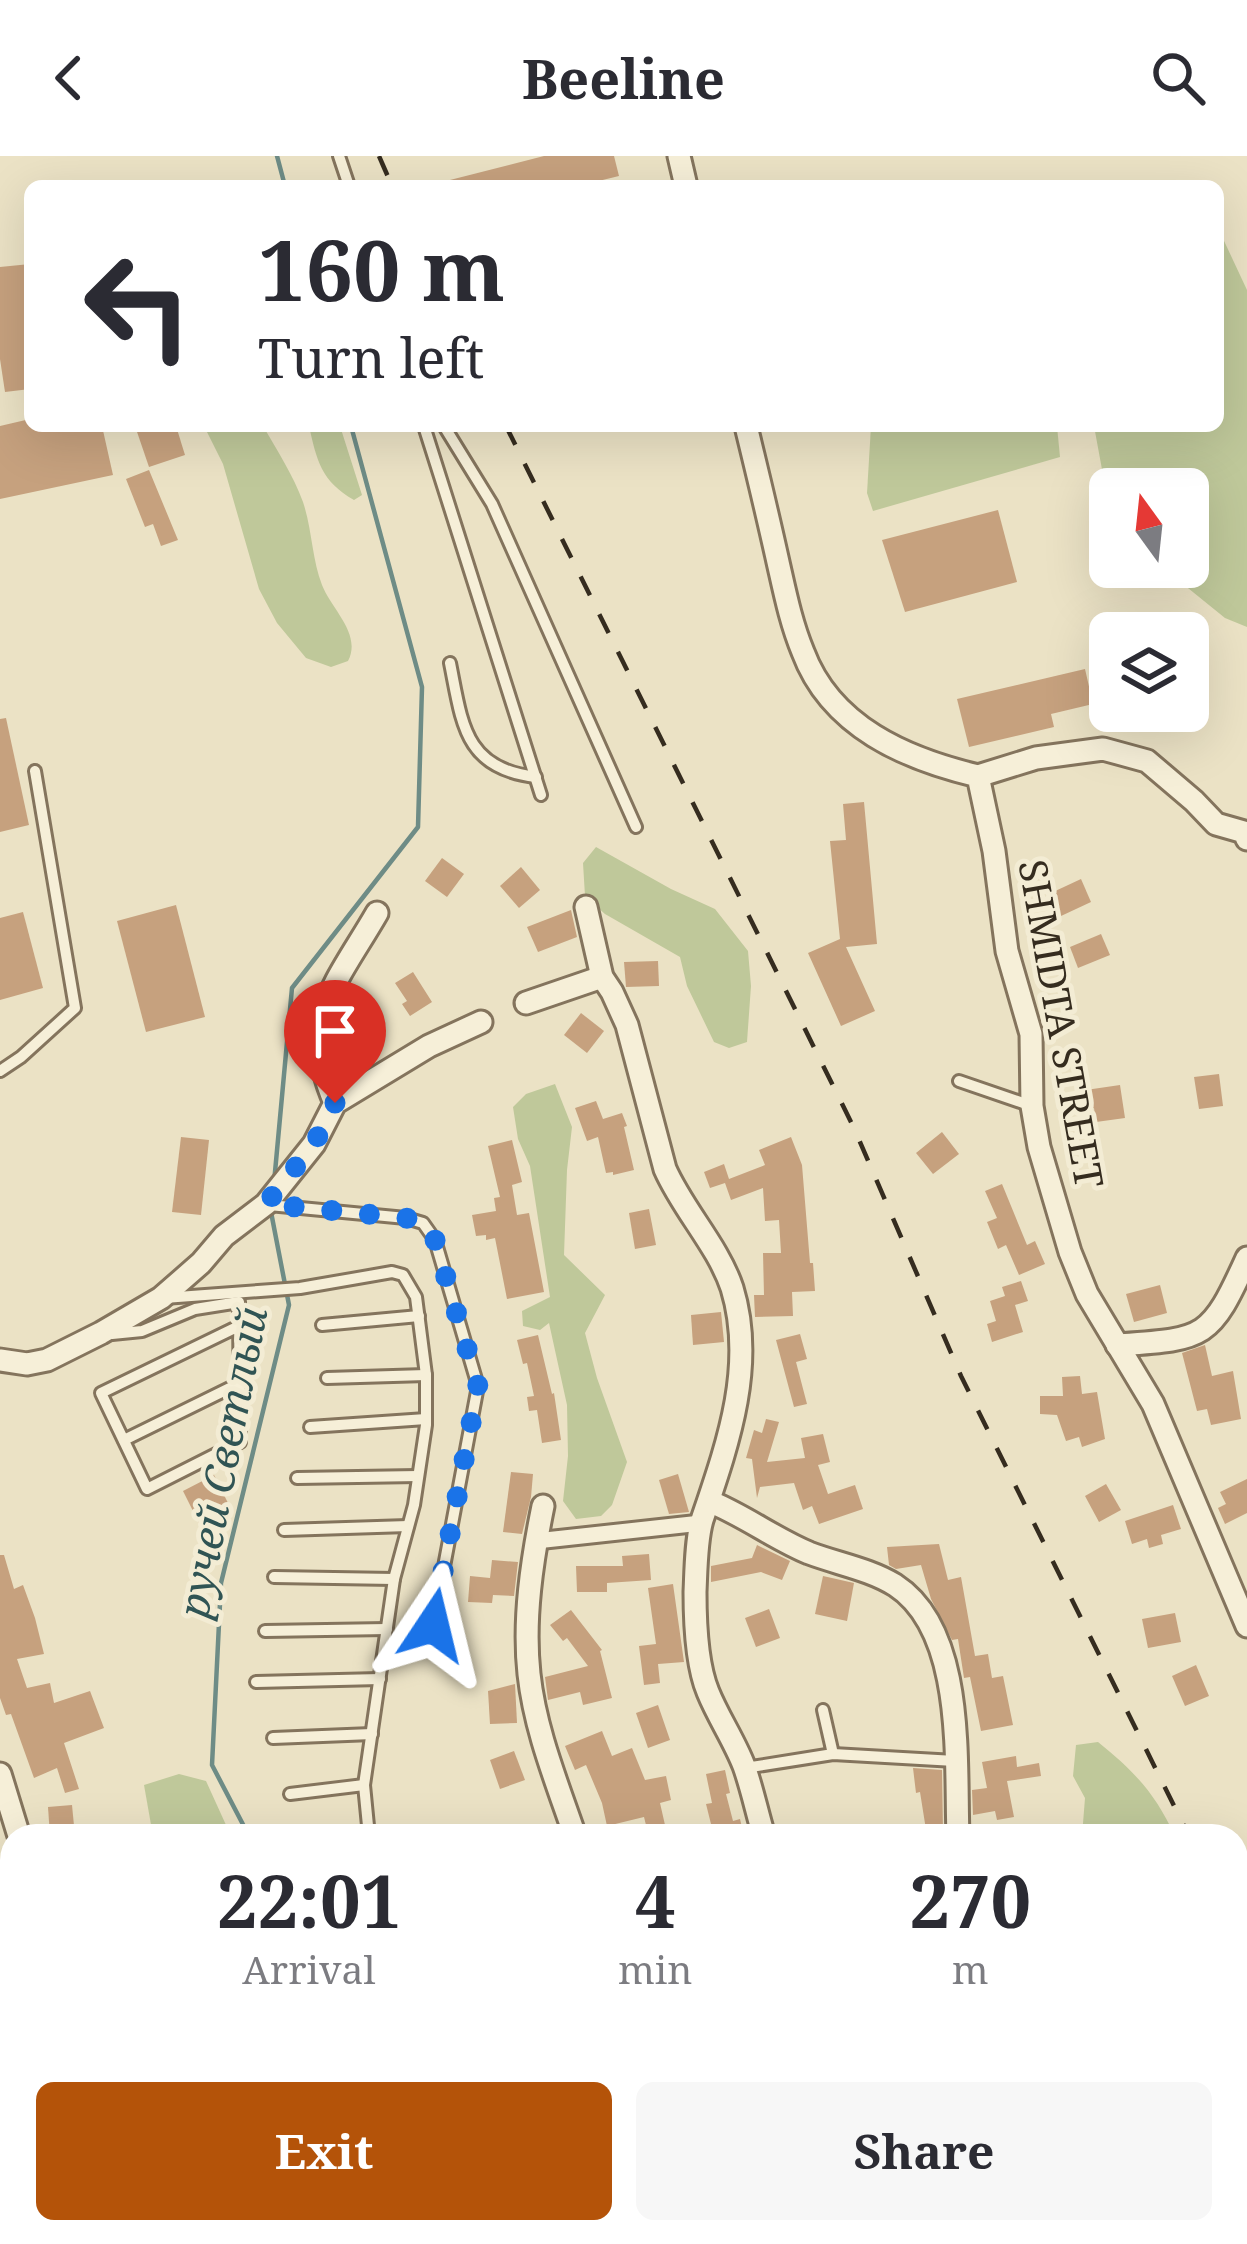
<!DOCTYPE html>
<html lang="en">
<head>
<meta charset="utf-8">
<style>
	body { margin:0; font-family:"Noto Serif",serif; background:#f7f7f7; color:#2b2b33; height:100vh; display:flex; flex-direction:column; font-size:45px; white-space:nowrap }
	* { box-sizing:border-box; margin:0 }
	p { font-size:39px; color:#7c7c81 }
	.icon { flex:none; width:66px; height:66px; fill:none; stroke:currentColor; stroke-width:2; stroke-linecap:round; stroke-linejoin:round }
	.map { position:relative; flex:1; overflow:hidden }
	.sheet { position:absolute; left:0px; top:1668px; width:1248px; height:420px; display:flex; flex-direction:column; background:#fff; border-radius:36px 36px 0 0; box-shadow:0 12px 48px #0002 }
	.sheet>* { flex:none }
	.banner { position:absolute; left:24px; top:24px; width:1200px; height:252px; border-radius:18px; box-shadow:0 12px 48px #0002; background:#fff; color:#2b2b33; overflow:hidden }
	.needle { width:78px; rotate:345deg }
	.tools { position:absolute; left:1089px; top:312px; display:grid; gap:24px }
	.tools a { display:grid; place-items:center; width:120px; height:120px; border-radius:18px; background:#fff; box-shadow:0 12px 48px #0002; font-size:60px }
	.pin { position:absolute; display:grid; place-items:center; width:102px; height:102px; color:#fff; margin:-123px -51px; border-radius:50% 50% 50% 0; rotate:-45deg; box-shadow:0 0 12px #0007 }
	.pin .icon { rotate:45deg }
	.me { position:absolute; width:132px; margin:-66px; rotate:10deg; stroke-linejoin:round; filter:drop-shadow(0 0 9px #0008) }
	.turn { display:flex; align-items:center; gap:42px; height:252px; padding:0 36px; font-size:54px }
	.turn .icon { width:156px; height:156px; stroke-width:2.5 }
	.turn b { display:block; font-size:84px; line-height:102px }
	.eta { display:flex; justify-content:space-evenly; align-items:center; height:204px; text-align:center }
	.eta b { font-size:72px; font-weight:700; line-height:84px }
	.action { display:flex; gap:24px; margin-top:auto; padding:24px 36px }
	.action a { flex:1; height:138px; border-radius:18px; background:#b45309; color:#fff; font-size:48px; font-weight:700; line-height:138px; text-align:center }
	.action a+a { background:#f7f7f7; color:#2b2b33 }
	header { display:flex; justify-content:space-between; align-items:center; height:156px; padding:0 36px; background:#fff; font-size:54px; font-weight:700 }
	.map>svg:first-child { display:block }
	.green { fill:#bfc89a }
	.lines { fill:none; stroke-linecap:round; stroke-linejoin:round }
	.stream { stroke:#6e8c86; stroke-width:4.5 }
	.building { fill:#c6a17e }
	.service-casing { stroke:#84745d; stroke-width:16 }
	.pedestrian-casing { stroke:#84745d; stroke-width:21 }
	.minor-casing { stroke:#84745d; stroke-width:27 }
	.service { stroke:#f6efd8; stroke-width:10 }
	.pedestrian { stroke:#f6efd8; stroke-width:15 }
	.minor { stroke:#f6efd8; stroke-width:21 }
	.rail { stroke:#352c1f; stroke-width:4.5; stroke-dasharray:21 21; stroke-linecap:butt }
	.route { stroke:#1a73e8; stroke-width:21; stroke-dasharray:0 37.8 }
	.labels { text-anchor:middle; stroke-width:10; stroke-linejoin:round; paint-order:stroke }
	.street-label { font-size:39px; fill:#352c1f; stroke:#f3ecd4 }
	.water-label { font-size:42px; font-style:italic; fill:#305454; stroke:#f3ecd4 }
</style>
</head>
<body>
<header><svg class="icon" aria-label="back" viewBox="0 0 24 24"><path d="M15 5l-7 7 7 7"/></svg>Beeline<svg class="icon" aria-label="search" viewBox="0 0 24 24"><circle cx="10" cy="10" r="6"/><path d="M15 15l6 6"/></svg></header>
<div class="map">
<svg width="1247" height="2088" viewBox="0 0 1247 2088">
	<rect width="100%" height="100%" fill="#ebe2c5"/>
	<!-- green -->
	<g class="green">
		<polygon points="1218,72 1247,134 1247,471 1225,462 1162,411 1188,411 1188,333 1110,333 1110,342 1106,335 1094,270 1218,270"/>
		<path d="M 204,270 L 263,270 C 277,294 293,319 303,346 C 312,373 312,403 322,429 C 332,454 362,478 348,505 L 331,511 L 306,502 L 277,467 L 259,433 L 223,308 Z"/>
		<path d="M 309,270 L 340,270 L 362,339 L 354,344 C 321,325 317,305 309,270 Z"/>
		<polygon points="871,270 1057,270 1060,301 873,355 867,337"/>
		<polygon points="596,691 671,733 715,753 748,795 751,830 747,886 729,892 714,886 687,830 680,801 605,758 585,740 583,707"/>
		<polygon points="555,928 572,971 567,1014 564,1099 605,1139 585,1177 597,1222 627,1306 612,1349 601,1360 576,1363 563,1345 568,1300 567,1249 549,1167 540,1174 523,1170 522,1155 550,1141 530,1010 518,983 513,951 526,938"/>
		<path d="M 1098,1586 C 1134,1615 1155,1637 1175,1680 L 1082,1680 L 1085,1642 L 1073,1620 L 1076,1589 Z"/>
		<polygon points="179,1618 206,1625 231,1680 153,1680 144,1629"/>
	</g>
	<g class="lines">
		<!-- stream -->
		<g class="stream">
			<polyline points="277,0 285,30"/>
			<polyline points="274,1027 292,832 418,671 422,531 351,270"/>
			<polyline points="249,1680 212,1609 221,1427 289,1149 271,1056"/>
			<polyline points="455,2076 462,2088"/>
		</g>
	</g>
	<!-- building -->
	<g class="building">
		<polygon points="544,0 614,0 619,20 578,30 447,30 446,25"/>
		<polygon points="30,108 30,233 5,236 0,203 0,111"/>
		<polygon points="30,263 30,270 102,270 113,319 0,343 0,270"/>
		<polygon points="135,270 176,270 185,299 149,311"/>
		<polygon points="149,314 178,384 161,390 153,368 145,371 126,323"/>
		<polygon points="998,354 1017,426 905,456 882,384"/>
		<polygon points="1085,513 1093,548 1051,558 1054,571 969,591 957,543"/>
		<polygon points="6,562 29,669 0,676 0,563"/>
		<polygon points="864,646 877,788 846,791 875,855 841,870 808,797 840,783 830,685 846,684 843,648"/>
		<polygon points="442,702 464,718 447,741 425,725"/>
		<polygon points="521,711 540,734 519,752 500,730"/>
		<polygon points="1081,723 1091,746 1061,760 1051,737"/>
		<polygon points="176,749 205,861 146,876 117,765"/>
		<polygon points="571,754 577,781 538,796 527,771"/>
		<polygon points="23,756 43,832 0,844 0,762"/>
		<polygon points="1101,778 1110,799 1078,812 1070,791"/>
		<polygon points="658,805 659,830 626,831 624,806"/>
		<polygon points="413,816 432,846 410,860 402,848 407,845 395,827"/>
		<polygon points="581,857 604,875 587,897 564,879"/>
		<polygon points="1219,918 1223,950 1199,953 1194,921"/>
		<polygon points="1120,929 1125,962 1096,966 1094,952 1082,954 1079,935"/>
		<polygon points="596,945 603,963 622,957 627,970 624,971 634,1014 613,1019 613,1016 606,1017 598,981 587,985 575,952"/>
		<polygon points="942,976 959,998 933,1018 916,997"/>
		<polygon points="181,981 209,984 201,1059 172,1056"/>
		<polygon points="791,981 802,1009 810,1107 813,1107 815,1135 792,1136 793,1160 755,1161 754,1139 764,1139 763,1097 781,1097 779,1064 765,1065 763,1032 731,1044 725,1027 710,1032 704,1016 724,1008 729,1023 765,1009 759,994"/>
		<polygon points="512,984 522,1026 512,1029 517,1059 529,1057 544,1136 507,1143 495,1082 486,1084 486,1079 476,1080 472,1059 496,1055 494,1042 500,1041 488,990"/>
		<polygon points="1002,1028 1027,1089 1035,1085 1045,1108 1019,1119 1006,1089 998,1093 987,1066 997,1062 985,1035"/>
		<polygon points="649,1053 656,1089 635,1093 629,1057"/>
		<polygon points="1021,1125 1028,1145 1015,1149 1023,1176 992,1186 987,1168 996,1165 990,1145 1005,1140 1002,1131"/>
		<polygon points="1160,1129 1167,1157 1134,1166 1126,1138"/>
		<polygon points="721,1156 724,1186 693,1189 691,1159"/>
		<polygon points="800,1178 807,1203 796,1206 807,1248 794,1251 776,1184"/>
		<polygon points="538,1179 552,1238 554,1237 561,1284 542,1287 537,1254 529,1255 527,1241 534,1240 527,1207 523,1208 517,1184"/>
		<polygon points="1205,1189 1212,1220 1233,1215 1241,1263 1211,1269 1207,1253 1197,1255 1182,1197"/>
		<polygon points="1080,1220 1082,1238 1097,1236 1105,1283 1082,1291 1079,1281 1066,1285 1057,1259 1040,1258 1040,1240 1063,1240 1062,1221"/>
		<polygon points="766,1263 779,1266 767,1306 805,1302 801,1282 823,1278 830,1306 818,1309 828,1338 855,1329 863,1353 819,1368 812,1350 803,1354 794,1327 760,1331 757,1342 752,1303 746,1302 754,1274 762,1277"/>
		<polygon points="511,1316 533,1318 531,1341 522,1378 503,1376"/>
		<polygon points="678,1318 689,1356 669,1358 659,1324"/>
		<polygon points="214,1319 232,1355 201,1371 183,1335"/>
		<polygon points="1247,1323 1247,1357 1225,1368 1218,1352 1226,1348 1220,1336"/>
		<polygon points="1106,1328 1121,1354 1099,1366 1085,1340"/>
		<polygon points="1173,1349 1181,1373 1161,1379 1163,1388 1149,1392 1147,1383 1132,1388 1125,1365"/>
		<polygon points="939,1388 948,1424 961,1421 975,1500 988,1498 992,1522 1003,1520 1013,1569 981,1575 970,1521 964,1522 958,1483 952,1484 931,1443 921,1409 896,1413 889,1409 887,1391"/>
		<polygon points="757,1389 790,1405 782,1424 761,1416 711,1426 711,1410 752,1402"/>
		<polygon points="649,1398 651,1424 607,1427 607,1436 577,1436 576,1410 623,1410 622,1400"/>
		<polygon points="0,1399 4,1399 14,1433 23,1429 35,1462 44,1498 17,1503 27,1532 50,1527 54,1547 90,1535 104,1572 64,1587 79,1633 65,1637 57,1612 34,1622 11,1558 6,1559 0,1542"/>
		<polygon points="492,1404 518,1406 514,1440 493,1439 492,1447 468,1446 470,1420 490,1422"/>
		<polygon points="823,1420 854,1427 847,1465 815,1458"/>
		<polygon points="673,1428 684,1506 658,1508 660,1527 644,1529 639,1490 656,1488 648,1432"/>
		<polygon points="769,1453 780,1482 756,1491 745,1462"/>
		<polygon points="571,1454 602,1494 600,1495 612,1542 583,1549 580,1536 548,1544 545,1521 588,1510 567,1482 563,1485 550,1469"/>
		<polygon points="1175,1457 1181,1486 1148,1492 1142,1463"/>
		<polygon points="1196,1509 1209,1540 1185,1550 1172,1520"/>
		<polygon points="515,1528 517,1567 490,1568 488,1535"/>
		<polygon points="658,1549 670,1584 648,1592 636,1557"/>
		<polygon points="602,1575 612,1600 632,1592 645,1624 666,1620 671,1644 660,1647 665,1669 647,1673 644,1661 607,1670 602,1647 586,1609 575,1614 565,1590"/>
		<polygon points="514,1595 525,1624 500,1633 490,1604"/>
		<polygon points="1016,1600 1017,1611 1039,1607 1041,1620 1007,1625 1014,1661 997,1664 995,1655 973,1659 972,1634 987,1632 982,1606"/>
		<polygon points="913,1612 942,1614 943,1677 927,1680 920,1636 916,1637"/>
		<polygon points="725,1614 730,1637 726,1638 733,1665 740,1663 744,1680 714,1680 706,1648 712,1647 706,1618"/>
		<polygon points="72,1649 75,1680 50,1680 48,1651"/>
	</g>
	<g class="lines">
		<defs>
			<g id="service">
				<polyline points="339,0 349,30"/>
				<polyline points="424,270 541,639"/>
				<polyline points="444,270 492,348 636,671"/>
				<path d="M 450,507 C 462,567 464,613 536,621"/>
				<polyline points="0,915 21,901 75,852 35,615"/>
				<polyline points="959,925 1032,950"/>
				<polyline points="269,1049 406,1062 423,1067 435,1084 478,1230 433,1469"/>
				<polyline points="164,1142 300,1132 392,1116 403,1119 416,1141 426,1219 426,1269 414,1349 394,1423 364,1629 369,1680"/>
				<polyline points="322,1169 419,1160"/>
				<polyline points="112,1178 142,1175 195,1153 239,1146 240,1286 147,1333 101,1237 239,1170"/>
				<polyline points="327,1222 426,1219"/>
				<polyline points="310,1271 426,1263"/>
				<polyline points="124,1284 240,1227"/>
				<polyline points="297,1322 418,1320"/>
				<polyline points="284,1374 408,1370"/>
				<polyline points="274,1421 394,1423"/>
				<polyline points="265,1475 387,1473"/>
				<polyline points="256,1526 380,1523"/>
				<polyline points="823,1554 833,1598"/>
				<polyline points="273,1582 372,1578"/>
				<polyline points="745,1612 833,1598 955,1605"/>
				<polyline points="290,1638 364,1629"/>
			</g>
			<polyline id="pedestrian" points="536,1385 701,1367"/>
			<g id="minor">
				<polyline points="679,0 686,30"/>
				<path d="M 746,270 C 757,315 768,361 778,406 C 785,437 791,467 803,496 C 831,571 906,603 978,620 L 994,695 L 1007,795 L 1031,878 L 1032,950 L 1039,991 L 1070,1096 L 1087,1138 L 1153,1248 L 1247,1470"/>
				<polyline points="978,620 1036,602 1103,593 1147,605 1194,645 1216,668 1244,676 1247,683"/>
				<path d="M 586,751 L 602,821 L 612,836 L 627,869 L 665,1013 C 683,1054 718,1090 732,1132 C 756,1210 727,1290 702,1364 C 696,1384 696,1415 695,1436 C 695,1465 697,1510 708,1536 C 718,1561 734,1584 744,1610 C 752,1632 757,1657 764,1680"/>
				<polyline points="526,847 602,821"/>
				<path d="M 335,947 C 298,862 336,828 377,757"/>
				<path d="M 1117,1189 C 1205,1183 1210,1184 1247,1102"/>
				<polyline points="0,1204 27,1208 47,1204 101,1177 161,1142 201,1107 224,1080 266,1048 314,988 335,947 429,890 481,866"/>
				<path d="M 711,1346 C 745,1360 775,1383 809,1397 C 838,1408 869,1413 895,1429 C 966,1475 955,1607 958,1680"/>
				<path d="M 543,1350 C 532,1404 523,1463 529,1518 C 535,1574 557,1627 575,1680"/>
				<polyline points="0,1618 19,1680"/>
				<polyline points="147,2076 151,2088"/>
				<polyline points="669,2076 676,2088"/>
				<polyline points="1002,2076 1006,2088"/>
				<polyline points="1131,2088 1135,2076"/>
			</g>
		</defs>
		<!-- service casing -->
		<use href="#service" class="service-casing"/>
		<!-- pedestrian casing -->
		<use href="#pedestrian" class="pedestrian-casing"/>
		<!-- minor casing -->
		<use href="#minor" class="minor-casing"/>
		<!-- service -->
		<use href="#service" class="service"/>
		<!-- pedestrian -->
		<use href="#pedestrian" class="pedestrian"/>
		<!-- minor -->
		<use href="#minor" class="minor"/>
		<!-- rail -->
		<g class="rail">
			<polyline points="379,0 392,30"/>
			<polyline points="506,270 854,972 961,1220 1189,1680"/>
			<polyline points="1236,1783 1247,1812"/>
		</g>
	</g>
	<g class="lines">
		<!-- route -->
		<polyline class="route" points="335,947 314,988 266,1048 406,1062 423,1067 435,1084 478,1230 433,1469"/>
	</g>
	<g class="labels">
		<!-- street labels -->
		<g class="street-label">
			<text transform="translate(1061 868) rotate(80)" y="14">SHMIDTA STREET</text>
		</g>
		<!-- water labels -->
		<g class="water-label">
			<text transform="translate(223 1306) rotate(-79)" y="15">ручей Светлый</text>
		</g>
	</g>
</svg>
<div class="tools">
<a><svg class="needle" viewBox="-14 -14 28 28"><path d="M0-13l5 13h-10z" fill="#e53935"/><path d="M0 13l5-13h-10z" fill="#7c7c81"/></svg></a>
<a><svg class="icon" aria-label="layers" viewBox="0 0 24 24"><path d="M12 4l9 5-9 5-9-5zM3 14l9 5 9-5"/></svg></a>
</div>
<div class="pin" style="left:335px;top:947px;background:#d93025"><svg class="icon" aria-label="arrive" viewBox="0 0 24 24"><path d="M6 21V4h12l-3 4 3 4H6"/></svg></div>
<svg class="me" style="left:433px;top:1469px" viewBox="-20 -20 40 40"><path d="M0-17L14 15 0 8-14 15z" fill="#1a73e8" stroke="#fff" stroke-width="4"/></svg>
<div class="banner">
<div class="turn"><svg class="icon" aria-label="left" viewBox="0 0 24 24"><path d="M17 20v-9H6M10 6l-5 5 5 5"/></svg><div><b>160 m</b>Turn left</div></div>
</div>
<section class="sheet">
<div class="eta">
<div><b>22:01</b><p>Arrival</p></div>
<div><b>4</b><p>min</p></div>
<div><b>270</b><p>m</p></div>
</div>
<div class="action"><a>Exit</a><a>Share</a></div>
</section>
</div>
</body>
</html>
